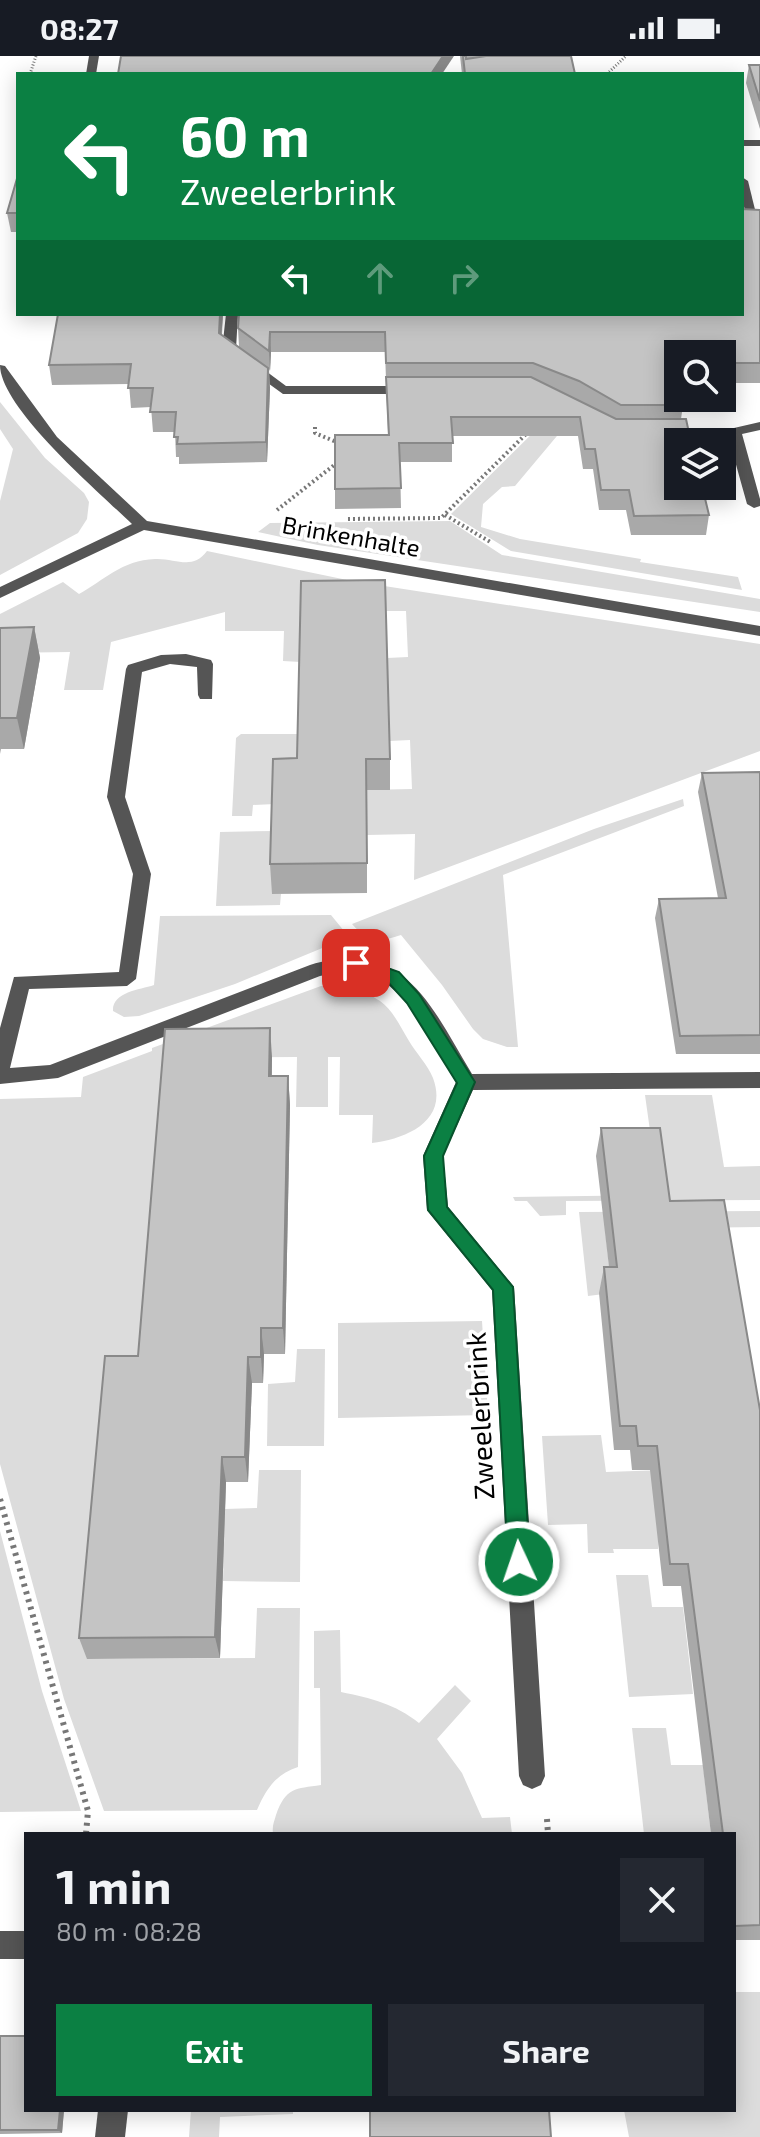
<!DOCTYPE html>
<html lang="en">
<head>
<meta charset="utf-8">
<style>
	body { margin:0; font-family:"Exo 2",sans-serif; background:#242831; color:#f1f3f6; height:100vh; display:flex; flex-direction:column; font-size:30px; white-space:nowrap }
	* { box-sizing:border-box; margin:0 }
	p { font-size:26px; color:#9ea1a6 }
	.icon { flex:none; width:44px; height:44px; fill:none; stroke:currentColor; stroke-width:2; stroke-linecap:round; stroke-linejoin:round }
	.map { position:relative; flex:1; overflow:hidden }
	.sheet { position:absolute; left:24px; top:1776px; width:712px; height:280px; display:flex; flex-direction:column; background:#171b24; border-radius:0px; box-shadow:0 4px 20px #0003 }
	.sheet>* { flex:none }
	.banner { position:absolute; left:16px; top:16px; width:728px; height:244px; border-radius:0px; box-shadow:0 4px 20px #0003; background:#0b8043; color:#fff; overflow:hidden }
	.buttons { position:absolute; left:664px; top:284px; display:grid; gap:16px }
	.buttons a { display:grid; place-items:center; width:72px; height:72px; border-radius:0px; background:#171b24; box-shadow:0 4px 20px #0003; font-size:40px }
	.pin { position:absolute; display:grid; place-items:center; width:68px; height:68px; color:#fff; margin:-34px; border-radius:16px; box-shadow:0 4px 12px #0006 }
	.me { position:absolute; width:88px; margin:-44px; rotate:357deg; stroke-linejoin:round; filter:drop-shadow(0 0 6px #0008) }
	.turn { display:flex; align-items:center; gap:28px; height:168px; padding:0 32px; font-size:36px }
	.turn .icon { width:104px; height:104px; stroke-width:2.5 }
	.turn b { display:block; font-size:56px; line-height:68px }
	.lanes { display:flex; align-items:center; height:76px; padding:0 32px; background:#0003; justify-content:center; gap:40px; direction:ltr }
	.lanes .off { opacity:.35 }
	.round { display:grid; place-items:center; flex:none; width:84px; height:84px; border-radius:0px; background:#242831 }
	.head { display:flex; align-items:center; justify-content:space-between; height:136px; padding:0 32px }
	h1 { font-size:48px; font-weight:700; line-height:60px }
	.cta { display:flex; gap:16px; margin-top:auto; padding:16px 32px }
	.cta a { flex:1; height:92px; border-radius:0px; background:#0b8043; color:#fff; font-size:32px; font-weight:700; line-height:92px; text-align:center }
	.cta a+a { background:#242831; color:#f1f3f6 }
	.status { display:flex; justify-content:space-between; align-items:center; height:56px; padding:0 40px; background:#171b24; direction:ltr }
	.status svg { height:22px; fill:currentColor }
	.map>svg:first-child { display:block }
	.green { fill:#dcdcdc }
	.lines { fill:none; stroke-linecap:round; stroke-linejoin:round }
	.path-far2 { stroke:#777; stroke-width:3; stroke-dasharray:1 2; stroke-linecap:butt }
	.path-far1 { stroke:#777; stroke-width:4; stroke-dasharray:2 3; stroke-linecap:butt }
	.path { stroke:#777; stroke-width:6; stroke-dasharray:3 5; stroke-linecap:butt }
	.minor { fill:#555; fill-rule:evenodd }
	.wall { fill:#a9a9a9 }
	.shaded-wall { fill:#898989 }
	.building { fill:#c4c4c4; stroke:#898989; stroke-width:2 }
	.route { fill:#0b8043; stroke:#07532c; stroke-width:2 }
	.labels { text-anchor:middle; stroke-width:7; stroke-linejoin:round; paint-order:stroke }
	.far-street-label { font-size:24px; fill:#000; stroke:#fff }
	.street-label { font-size:28px; fill:#000; stroke:#fff }
</style>
</head>
<body>
<div class="status"><b>08:27</b><svg viewBox="0 0 49 12"><path d="M0 12V9h3v3zM5 12V6h3v6zM10 12V3h3v9zM15 12V0h3v12zM26 1h20v11H26zM47 4h2v5h-2z"/></svg></div>
<div class="map">
<svg width="760" height="2081" viewBox="0 0 760 2081">
	<rect width="100%" height="100%" fill="#fff"/>
	<!-- green -->
	<g class="green">
		<polygon points="0,346 45,402 84,437 89,446 87,463 78,477 0,519 0,445 13,393 0,373"/>
		<polygon points="555,355 567,368 515,430 502,431 483,448 481,471 520,483 641,503 640,506 738,521 742,534 511,495 451,458"/>
		<polygon points="450,465 502,499 760,543 760,556 318,489 258,476 270,467"/>
		<path d="M 207,495 L 352,525 L 760,588 L 760,695 L 414,824 L 415,778 L 367,779 L 365,734 L 412,733 L 410,684 L 389,685 L 387,602 L 408,601 L 406,555 L 385,555 L 301,606 L 283,605 L 284,575 L 225,575 L 225,556 L 111,586 L 103,634 L 64,634 L 70,596 L 0,597 L 0,558 L 63,526 L 79,538 C 103,525 122,504 155,503 C 176,502 192,515 207,495 Z"/>
		<polygon points="241,678 300,678 299,732 275,748 253,749 252,760 232,760 236,682"/>
		<path d="M 683,743 L 684,750 L 503,819 L 518,991 L 507,991 L 483,983 L 473,973 L 442,929 L 401,879 C 381,886 367,886 352,868 L 594,773 Z"/>
		<polygon points="274,775 273,838 281,838 280,849 216,850 220,776"/>
		<path d="M 331,859 L 349,881 L 235,928 L 139,960 L 124,961 L 113,955 C 112,936 139,934 154,929 L 160,860 Z"/>
		<path d="M 321,930 C 341,930 363,933 380,945 C 393,954 401,972 409,985 C 416,997 428,1009 433,1022 C 449,1065 406,1083 372,1087 L 373,1059 L 339,1059 L 340,1001 L 328,1001 L 328,1051 L 296,1051 L 297,1001 L 170,1002 L 144,1326 L 87,1603 L 255,1602 L 257,1552 L 300,1552 L 298,1711 C 276,1718 266,1733 257,1754 L 104,1755 L 64,1643 L 0,1408 L 0,1043 L 81,1041 L 83,1021 L 152,995 L 152,992 Z"/>
		<polygon points="645,1039 712,1039 724,1111 760,1110 760,1144 566,1145 566,1159 540,1160 527,1145 515,1145 513,1141 659,1139"/>
		<polygon points="760,1155 760,1171 605,1173 612,1237 588,1240 579,1156"/>
		<polygon points="482,1265 488,1359 338,1362 338,1267"/>
		<polygon points="297,1293 325,1293 324,1390 267,1390 268,1328 295,1326"/>
		<polygon points="601,1379 606,1416 665,1414 658,1493 613,1493 614,1497 588,1497 587,1468 548,1469 542,1380"/>
		<polygon points="259,1414 301,1414 300,1526 223,1525 225,1453 257,1452"/>
		<polygon points="0,1475 42,1635 81,1755 0,1756"/>
		<polygon points="616,1519 648,1519 652,1551 683,1551 693,1638 629,1641"/>
		<path d="M 340,1574 L 341,1636 C 371,1642 395,1648 419,1667 L 455,1629 L 471,1645 L 437,1683 L 462,1717 L 482,1762 L 510,1761 L 512,1778 L 273,1778 C 272,1770 274,1766 276,1759 C 286,1731 295,1733 321,1729 L 320,1632 L 314,1632 L 314,1575 Z"/>
		<polygon points="632,1672 666,1672 671,1709 703,1709 711,1778 644,1778"/>
		<polygon points="734,1936 760,1936 760,2081 629,2081 624,2054 734,2054"/>
		<polygon points="191,2054 293,2054 293,2058 220,2061 219,2081 189,2081"/>
	</g>
	<g class="lines">
		<!-- path-far2 -->
		<g class="path-far2">
			<polyline points="30,18 36,0"/>
			<polyline points="577,18 607,18 626,0"/>
		</g>
		<!-- path-far1 -->
		<g class="path-far1">
			<polyline points="315,371 315,377 341,388"/>
			<polyline points="277,454 338,406"/>
			<polyline points="445,459 492,487"/>
			<polyline points="348,463 441,462 527,377"/>
		</g>
		<!-- path -->
		<g class="path">
			<polyline points="0,1443 88,1755 86,1778"/>
			<polyline points="547,1763 548,1778"/>
		</g>
		<!-- minor -->
		<g class="minor">
			<polygon points="89,0 99,0 96,18 86,18"/>
			<rect x="742" y="84" width="18" height="6"/>
			<polygon points="742,121 748,125 759,170 749,167 742,144"/>
			<polygon points="226,258 238,258 236,293 286,330 412,330 419,334 412,338 283,338 222,294"/>
			<path d="M 0,309 L 5,310 L 57,381 L 147,465 L 760,570 L 760,580 L 144,474 L 0,542 L 0,531 L 132,468 C 100,437 0,352 0,309 Z"/>
			<polygon points="760,366 760,374 742,378 760,443 760,450 754,452 747,448 728,380 662,380 655,376 662,372 734,372"/>
			<path d="M 186,598 L 211,604 L 213,608 L 212,643 L 200,643 L 198,639 L 197,611 L 170,608 L 142,616 L 125,741 L 151,818 L 136,923 L 127,930 L 29,933 L 10,1012 L 50,1009 L 310,909 C 404,880 431,950 472,1018 L 760,1016 L 760,1032 L 473,1034 L 443,1100 L 448,1151 L 514,1231 L 545,1720 L 541,1729 L 532,1733 L 523,1729 L 519,1720 L 492,1234 L 427,1154 L 423,1100 L 456,1026 C 435,991 403,921 358,915 C 345,913 332,918 320,920 L 58,1022 L 0,1028 L 0,972 L 14,921 L 119,916 L 133,818 L 107,741 L 126,613 L 128,609 L 161,599 Z"/>
			<rect x="0" y="1875" width="26" height="28"/>
			<polygon points="98,2054 128,2054 125,2081 95,2081"/>
		</g>
	</g>
	<!-- wall -->
	<g class="wall">
		<polygon points="460,0 571,0 575,18 462,18"/>
		<polygon points="749,9 760,9 760,73 746,27"/>
		<polygon points="18,119 18,176 11,176 7,157"/>
		<polygon points="760,154 760,327 722,327 722,298 678,298 678,342 683,349 681,363 709,459 706,479 631,479 626,454 599,454 593,413 583,413 578,380 452,380 452,406 400,406 401,452 335,453 335,433 388,379 385,296 271,296 270,315 269,313 270,332 267,406 179,408 179,401 176,401 175,376 153,376 151,351 131,352 129,328 52,329 49,309 58,258 223,258 222,279 239,291 238,272 742,258"/>
		<polygon points="34,571 40,602 24,693 1,693 0,698 0,572"/>
		<polygon points="273,703 390,703 390,734 367,734 367,837 272,838 270,808"/>
		<polygon points="760,716 760,998 676,998 655,862 659,843 718,842 698,736 702,717"/>
		<polygon points="272,1001 272,1020 288,1020 290,1049 285,1298 264,1298 263,1327 252,1327 248,1426 226,1426 220,1602 87,1603 79,1582 138,1300"/>
		<polygon points="601,1072 670,1145 760,1354 760,1884 734,1884 734,1778 711,1778 681,1530 663,1530 650,1414 632,1414 630,1394 614,1394 599,1237 604,1211 609,1211 596,1100"/>
		<polygon points="0,1980 64,2054 62,2077 0,2078"/>
	</g>
	<!-- shaded-wall -->
	<g class="shaded-wall">
		<polygon points="443,0 454,0 442,18 431,18"/>
		<polygon points="220,258 223,258 220,296 219,277"/>
		<polygon points="270,276 271,296 270,315 269,295"/>
		<polygon points="268,312 270,332 267,406 266,386"/>
		<polygon points="34,571 40,602 24,693 17,662"/>
		<polygon points="270,972 272,1001 271,1049 269,1020"/>
		<polygon points="288,1020 290,1049 285,1298 283,1272"/>
		<polygon points="261,1272 264,1298 263,1327 261,1301"/>
		<polygon points="248,1301 252,1327 248,1426 245,1401"/>
		<polygon points="222,1401 226,1426 220,1602 215,1581"/>
		<polygon points="60,2054 64,2054 62,2077 58,2074"/>
	</g>
	<!-- building -->
	<g class="building">
		<polygon points="121,0 443,0 431,18 118,18"/>
		<polygon points="463,0 466,0 466,3 486,0 571,0 575,18 465,18"/>
		<polygon points="749,9 760,9 760,45"/>
		<polygon points="18,119 18,157 7,157"/>
		<polygon points="742,153 760,154 760,307 722,307 722,298 678,298 678,307 673,307 678,328 678,342 681,342 683,349 621,349 579,325 533,307 386,307 385,276 270,276 269,295 238,272 239,258 742,258"/>
		<polygon points="58,258 220,258 219,277 268,312 266,386 177,388 178,381 174,381 176,356 150,356 153,332 128,332 131,308 49,309"/>
		<polygon points="386,321 531,321 616,363 686,363 691,386 678,386 678,430 702,430 709,459 634,460 629,434 601,434 595,393 585,393 580,361 451,361 453,387 399,387 401,432 335,433 335,379 389,379"/>
		<polygon points="385,524 390,703 366,703 367,807 270,808 273,703 297,702 301,525"/>
		<polygon points="34,571 17,662 0,662 0,572"/>
		<polygon points="760,716 760,979 680,980 659,843 726,842 702,717"/>
		<polygon points="270,972 269,1020 288,1020 283,1272 261,1272 261,1301 248,1301 245,1401 222,1401 215,1581 79,1582 105,1300 138,1300 165,973"/>
		<polygon points="601,1072 660,1072 670,1145 724,1144 760,1354 760,1869 735,1870 734,1860 734,1778 723,1778 688,1508 670,1508 657,1390 638,1390 636,1370 620,1370 604,1211 617,1211"/>
		<polygon points="0,1980 26,1980 26,2054 60,2054 58,2074 0,2074"/>
		<polygon points="370,2054 549,2054 551,2081 370,2081"/>
	</g>
	<!-- route -->
	<polygon class="route" points="356,901 399,916 419,938 475,1026 443,1100 447,1151 513,1231 530,1506 527,1513 519,1517 511,1513 508,1506 493,1234 428,1154 424,1100 457,1027 407,947 387,925 350,911 347,907"/>
	<g class="labels">
		<!-- far-street labels -->
		<g class="far-street-label">
			<text transform="translate(351 481) rotate(10)" y="8">Brinkenhalte</text>
		</g>
		<!-- street labels -->
		<g class="street-label">
			<text transform="translate(480 1360) rotate(-93)" y="10">Zweelerbrink</text>
		</g>
	</g>
</svg>
<div class="buttons">
<a><svg class="icon" aria-label="search" viewBox="0 0 24 24"><circle cx="10" cy="10" r="6"/><path d="M15 15l6 6"/></svg></a>
<a><svg class="icon" aria-label="layers" viewBox="0 0 24 24"><path d="M12 4l9 5-9 5-9-5zM3 14l9 5 9-5"/></svg></a>
</div>
<div class="pin" style="left:356px;top:907px;background:#d93025"><svg class="icon" aria-label="arrive" viewBox="0 0 24 24"><path d="M6 21V4h12l-3 4 3 4H6"/></svg></div>
<svg class="me" style="left:519px;top:1506px" viewBox="-20 -20 40 40"><circle r="17" fill="#0b8043" stroke="#fff" stroke-width="3"/><path d="M0-11L8 9 0 5-8 9z" fill="#fff"/></svg>
<div class="banner">
<div class="turn"><svg class="icon" aria-label="left" viewBox="0 0 24 24"><path d="M17 20v-9H6M10 6l-5 5 5 5"/></svg><div><b>60 m</b>Zweelerbrink</div></div>
<div class="lanes"><svg class="icon" aria-label="left" viewBox="0 0 24 24"><path d="M17 20v-9H6M10 6l-5 5 5 5"/></svg><svg class="icon off" aria-label="ahead" viewBox="0 0 24 24"><path d="M12 20V5M6 11l6-6 6 6"/></svg><svg class="icon off" aria-label="right" viewBox="0 0 24 24"><path d="M7 20v-9h11M14 6l5 5-5 5"/></svg></div>
</div>
<section class="sheet">
<div class="head"><div><h1>1 min</h1><p>80 m · 08:28</p></div><a class="round"><svg class="icon" aria-label="close" viewBox="0 0 24 24"><path d="M6 6l12 12M18 6L6 18"/></svg></a></div>
<div class="cta"><a>Exit</a><a>Share</a></div>
</section>
</div>
</body>
</html>
